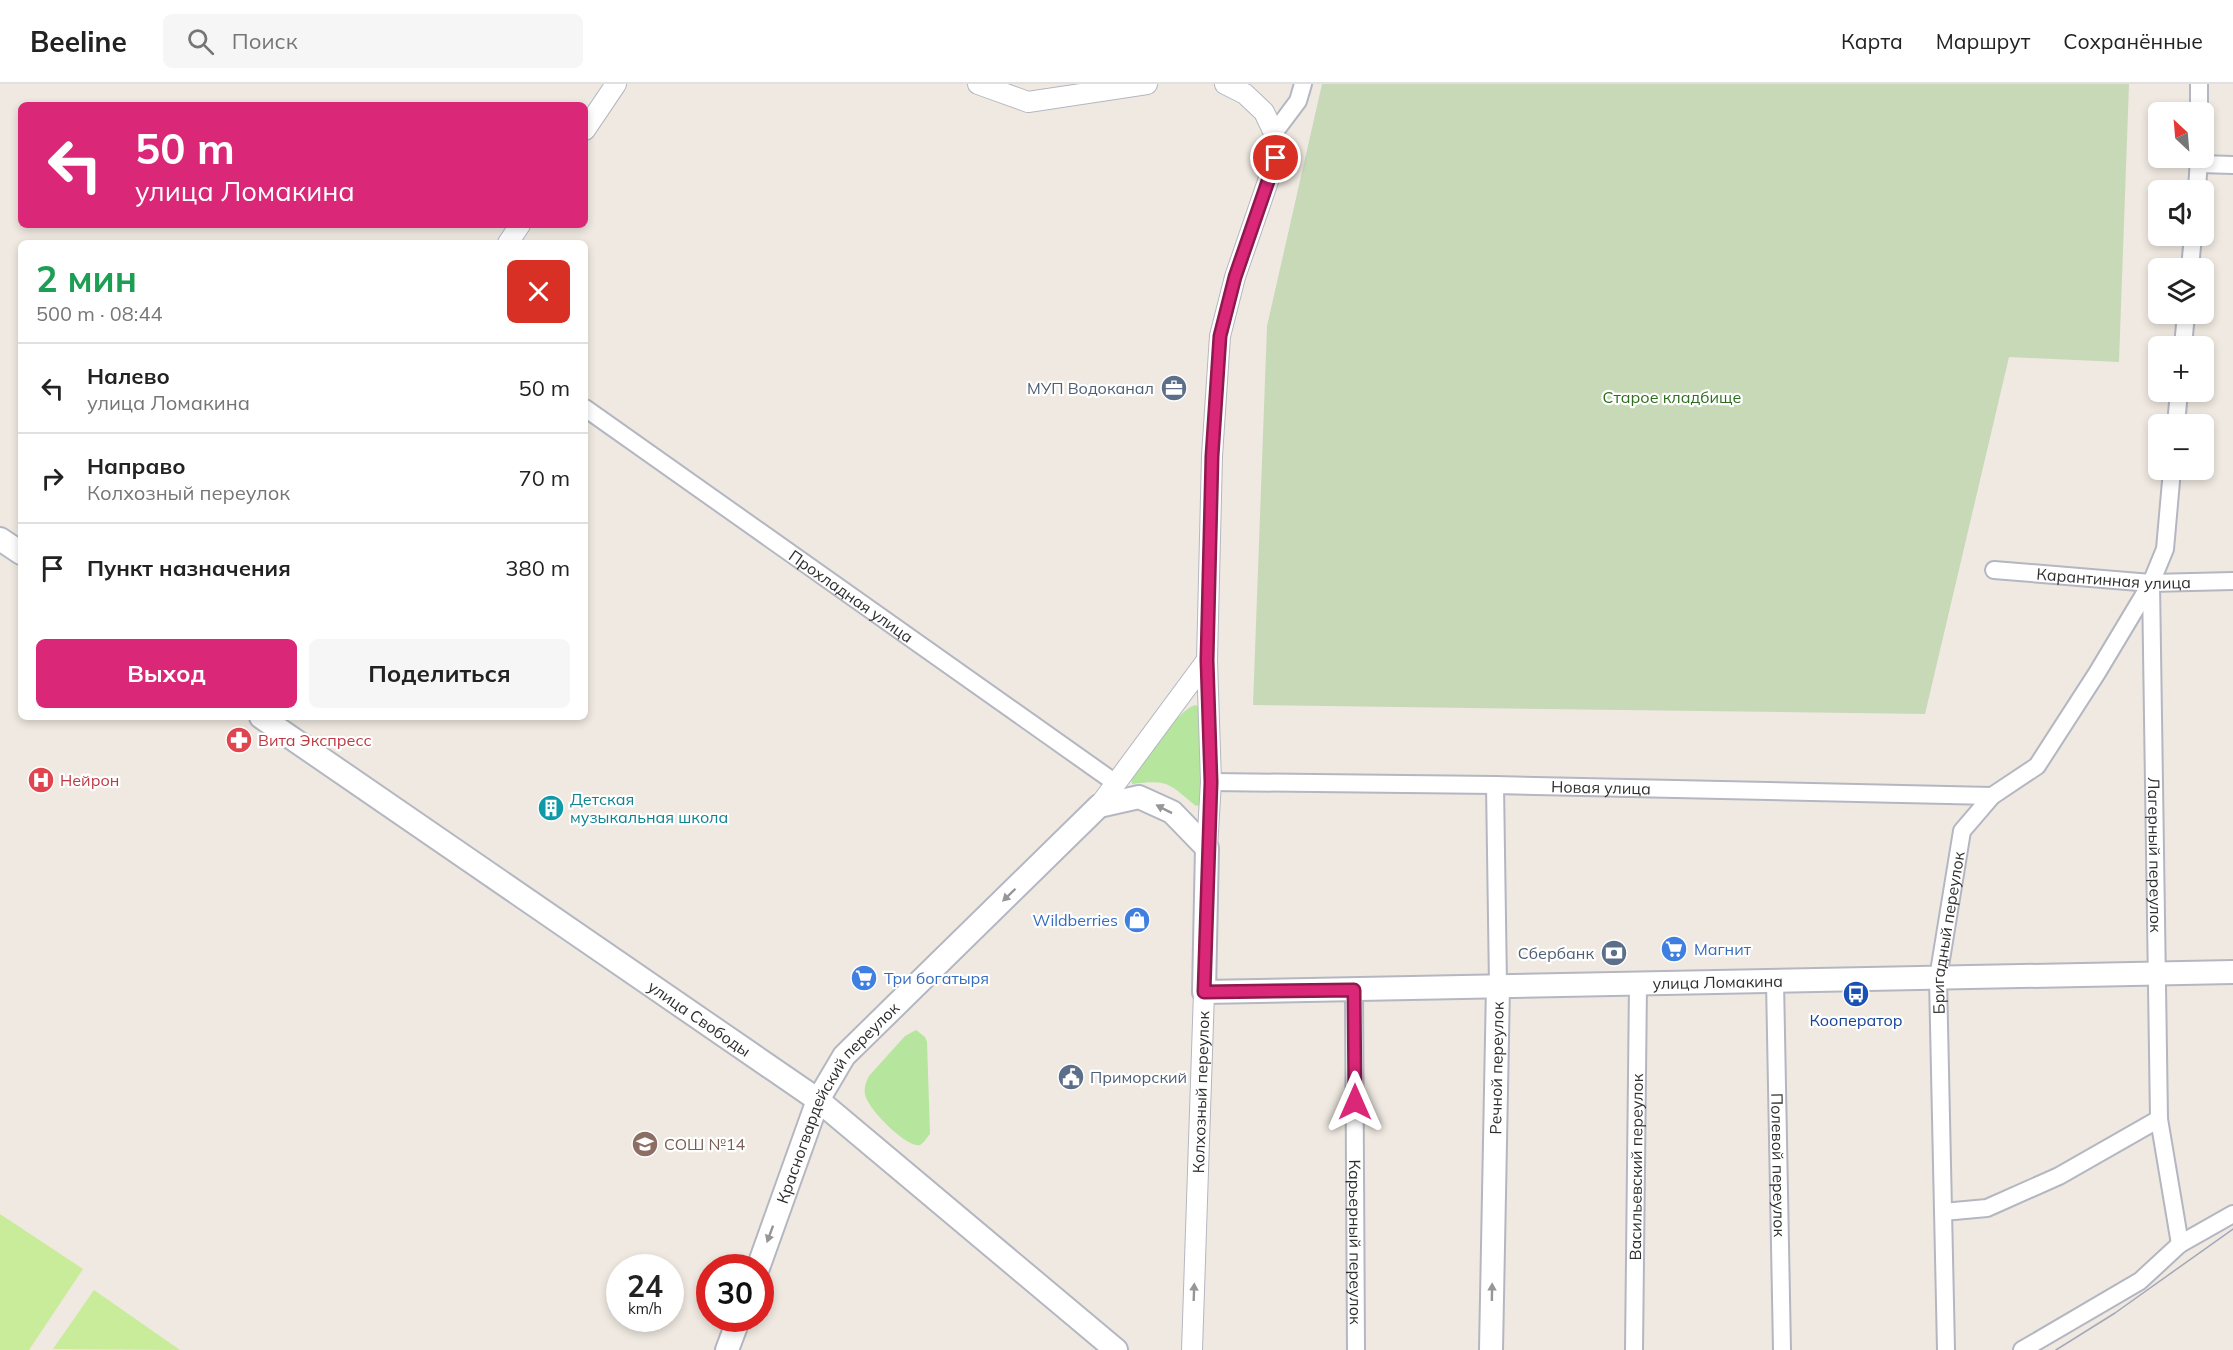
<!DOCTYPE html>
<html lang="ru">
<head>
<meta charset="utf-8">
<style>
	body { margin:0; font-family:Mulish,sans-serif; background:#f6f6f6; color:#222; height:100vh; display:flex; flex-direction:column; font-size:22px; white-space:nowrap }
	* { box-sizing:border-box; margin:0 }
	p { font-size:20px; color:#767676 }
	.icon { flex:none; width:33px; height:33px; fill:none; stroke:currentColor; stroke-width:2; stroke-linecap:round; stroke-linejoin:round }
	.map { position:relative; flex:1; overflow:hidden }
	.drawer { position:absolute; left:18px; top:156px; width:570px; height:480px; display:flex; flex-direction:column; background:#fff; border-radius:9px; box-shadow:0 3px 9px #0003 }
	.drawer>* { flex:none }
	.guide { position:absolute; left:18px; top:18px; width:570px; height:126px; border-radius:9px; box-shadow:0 3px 9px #0003; background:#db2777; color:#fff; overflow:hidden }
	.needle { width:39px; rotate:334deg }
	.tools { position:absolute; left:2148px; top:18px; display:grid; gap:12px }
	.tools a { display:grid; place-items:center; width:66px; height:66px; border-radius:9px; background:#fff; box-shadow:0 3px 9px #0003; font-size:30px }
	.speed { position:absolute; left:606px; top:1170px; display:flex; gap:12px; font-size:30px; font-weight:700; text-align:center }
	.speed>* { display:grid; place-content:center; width:78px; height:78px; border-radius:50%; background:#fff; box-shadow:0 3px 9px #0003; line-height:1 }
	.speed small { font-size:15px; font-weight:400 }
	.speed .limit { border:9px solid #d22; background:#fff; color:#111 }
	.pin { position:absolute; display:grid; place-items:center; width:51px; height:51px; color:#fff; margin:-26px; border:3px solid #fff; border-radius:50%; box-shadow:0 2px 6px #0007 }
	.me { position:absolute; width:66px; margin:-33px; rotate:0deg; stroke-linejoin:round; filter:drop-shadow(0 0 4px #0008) }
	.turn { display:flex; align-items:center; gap:21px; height:126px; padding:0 18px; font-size:27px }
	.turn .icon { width:78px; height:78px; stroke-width:2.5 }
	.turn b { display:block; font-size:42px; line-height:51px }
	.round { display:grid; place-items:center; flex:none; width:63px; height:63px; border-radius:9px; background:#f6f6f6 }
	.overview { display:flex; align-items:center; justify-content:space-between; height:102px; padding:0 18px }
	h1 { font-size:36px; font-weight:700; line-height:45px; color:#1e9e55 }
	.cta { display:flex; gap:12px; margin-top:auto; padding:12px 18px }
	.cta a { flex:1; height:69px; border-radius:9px; background:#db2777; color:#fff; font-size:24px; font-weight:700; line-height:69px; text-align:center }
	.cta a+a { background:#f6f6f6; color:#222 }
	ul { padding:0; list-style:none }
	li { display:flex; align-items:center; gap:18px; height:90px; padding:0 18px; border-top:2px solid #e0e0e0 }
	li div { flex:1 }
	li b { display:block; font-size:22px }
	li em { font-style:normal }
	header { display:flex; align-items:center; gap:36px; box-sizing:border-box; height:84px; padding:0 30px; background:#fff; border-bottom:2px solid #e0e0e0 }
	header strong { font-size:28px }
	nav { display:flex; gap:33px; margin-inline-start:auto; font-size:21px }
	.search { width:420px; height:54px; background:#f6f6f6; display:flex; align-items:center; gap:15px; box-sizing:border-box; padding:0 21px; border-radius:9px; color:#767676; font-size:22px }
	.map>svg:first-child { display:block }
	.green { fill:#b6e59e }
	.cemetery { fill:#c8d9b8 }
	.pitch { fill:#c9ec9a }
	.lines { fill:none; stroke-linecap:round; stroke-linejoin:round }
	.minor-casing { stroke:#b4b7c1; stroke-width:20 }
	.tertiary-casing { stroke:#b4b7c1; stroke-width:22 }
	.secondary-casing { stroke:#b4b7c1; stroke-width:26 }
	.minor { stroke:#fff; stroke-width:16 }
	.tertiary { stroke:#fff; stroke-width:20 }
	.secondary { stroke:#fff; stroke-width:22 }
	.tram { stroke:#a3a6b8; stroke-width:1.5 }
	.oneway { fill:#969696 }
	.route-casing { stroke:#8e194d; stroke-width:15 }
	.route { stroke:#db2777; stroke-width:10 }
	.labels { text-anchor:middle; stroke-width:4.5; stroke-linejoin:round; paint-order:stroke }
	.service-label { font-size:16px; fill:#4e5e75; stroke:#fff; text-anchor:end }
	.park-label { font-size:16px; fill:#2c6e1b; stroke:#fff }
	.street-label { font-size:16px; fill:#2e2e2e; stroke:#fff }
	.health-label { font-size:16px; fill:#be3a42; stroke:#fff; text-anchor:start }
	.culture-label { font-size:16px; fill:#0d838f; stroke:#fff; text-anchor:start }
	.shop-label { font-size:16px; fill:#366cbe; stroke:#fff; text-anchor:start }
	.transit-label { font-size:16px; fill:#164399; stroke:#fff }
	.education-label { font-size:16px; fill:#785e54; stroke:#fff; text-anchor:start }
</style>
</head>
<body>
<header>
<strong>Beeline</strong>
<div class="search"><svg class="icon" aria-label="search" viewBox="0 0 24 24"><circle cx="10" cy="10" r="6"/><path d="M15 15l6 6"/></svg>Поиск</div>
<nav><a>Карта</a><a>Маршрут</a><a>Сохранённые</a></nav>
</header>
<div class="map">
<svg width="2233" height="1266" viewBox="0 0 2233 1266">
	<rect width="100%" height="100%" fill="#efe9e1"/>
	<!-- green -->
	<g class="green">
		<path d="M 1196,621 L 1203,629 L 1204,676 L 1200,721 L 1196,722 C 1169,700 1169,695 1132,700 L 1131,693 C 1142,678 1180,623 1196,621 Z"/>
		<path d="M 916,946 L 925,953 L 927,958 L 930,1050 C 927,1053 924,1059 920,1061 C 907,1065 866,1023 865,1010 C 864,1003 866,998 869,992 L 905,952 Z"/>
	</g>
	<!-- cemetery -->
	<polygon class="cemetery" points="1322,0 2129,0 2119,278 2009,273 1925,630 1253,621 1267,242"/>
	<!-- pitch -->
	<g class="pitch">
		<polygon points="0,1130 83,1185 29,1266 0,1266"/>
		<polygon points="94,1206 180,1266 53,1265"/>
	</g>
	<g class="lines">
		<defs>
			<g id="minor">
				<polyline points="2199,0 2199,28"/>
				<polyline points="1274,49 1298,17 1303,0"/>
				<polyline points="2199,80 2233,81"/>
				<polyline points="2197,106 2199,74"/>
				<polyline points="2190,184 2193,152"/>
				<polyline points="2183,262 2186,230"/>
				<path id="s1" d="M 585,324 L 1117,700"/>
				<polyline points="2176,340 2179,308"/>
				<path id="s2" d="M 2172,386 L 2165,465 L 2151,499 L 2159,1035 L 2180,1160"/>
				<path id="s3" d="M 1994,486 L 2151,499 L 2233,497"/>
				<path id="s4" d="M 1211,698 L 1495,701 L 1992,712"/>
				<polyline points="1495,701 1498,902"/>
				<path id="s5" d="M 1775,897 L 1782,1266"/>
				<path id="s6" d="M 1354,906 L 1356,1266"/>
				<polyline points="1943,1128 1987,1124 2059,1092 2159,1035"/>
				<path id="s7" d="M 1634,1266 L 1638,900"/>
				<path id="s8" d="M 1946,1266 L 1938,894 L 1962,747 L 1992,712 L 2037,682 L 2097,589 L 2151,499"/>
				<polyline points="2022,1266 2140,1197 2180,1160 2233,1130"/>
			</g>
			<g id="tertiary">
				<polyline points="978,0 1028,18 1147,0"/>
				<polyline points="585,46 616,0"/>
				<polyline points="508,159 520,141"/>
				<polyline points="1099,722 1207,576"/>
				<polyline points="1207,764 1211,698 1207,576 1212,372 1220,252 1235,193 1276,74 1274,49 1264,28 1245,10 1225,0"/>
				<path id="s9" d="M 1192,1266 L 1204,908"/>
			</g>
			<g id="secondary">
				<polyline points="0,455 21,469"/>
				<path id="s10" d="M 261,633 L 818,1016 L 1116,1266"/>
				<path id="s11" d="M 758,1184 L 818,1016 L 844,972 L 1099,722 L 1139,713 L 1172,728 L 1207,764 L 1204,908 L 2233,888"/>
				<polyline points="727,1266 739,1234"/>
				<path id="s12" d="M 1491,1266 L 1498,902"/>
			</g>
		</defs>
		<!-- minor casing -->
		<use href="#minor" class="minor-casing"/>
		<!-- tertiary casing -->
		<use href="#tertiary" class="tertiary-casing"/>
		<!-- secondary casing -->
		<use href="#secondary" class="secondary-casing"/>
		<!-- minor -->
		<use href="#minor" class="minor"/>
		<!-- tertiary -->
		<use href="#tertiary" class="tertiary"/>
		<!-- secondary -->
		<use href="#secondary" class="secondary"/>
		<!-- tram -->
		<polyline class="tram" points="2056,1266 2115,1229 2233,1145"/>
	</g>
	<!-- one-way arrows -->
	<defs><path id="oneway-solid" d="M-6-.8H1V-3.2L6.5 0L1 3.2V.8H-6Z" transform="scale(1.5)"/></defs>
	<g class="oneway">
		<use href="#oneway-solid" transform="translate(1164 725) rotate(-153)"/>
		<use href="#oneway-solid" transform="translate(1009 811) rotate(136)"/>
		<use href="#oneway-solid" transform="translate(770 1150) rotate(110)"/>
		<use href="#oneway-solid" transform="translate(1194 1208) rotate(-88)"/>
		<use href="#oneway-solid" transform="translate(1492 1208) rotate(-89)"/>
	</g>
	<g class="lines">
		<defs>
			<polyline id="route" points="1276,74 1235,193 1220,252 1212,372 1207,576 1211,698 1204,908 1354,906 1355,1018"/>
		</defs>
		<!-- route casing -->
		<use href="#route" class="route-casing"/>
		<!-- route -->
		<use href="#route" class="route"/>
	</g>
	<!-- icons -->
	<defs>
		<symbol id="office-disc" viewBox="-11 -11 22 22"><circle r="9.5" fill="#5c6f8a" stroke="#fff"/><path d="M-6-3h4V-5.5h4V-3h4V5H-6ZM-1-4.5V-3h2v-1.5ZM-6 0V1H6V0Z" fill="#fff"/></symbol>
		<symbol id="pharmacy-disc" viewBox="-11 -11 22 22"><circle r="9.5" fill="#e0444e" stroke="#fff"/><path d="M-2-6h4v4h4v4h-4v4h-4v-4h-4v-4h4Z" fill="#fff"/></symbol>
		<symbol id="hospital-disc" viewBox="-11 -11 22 22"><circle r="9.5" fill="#e0444e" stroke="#fff"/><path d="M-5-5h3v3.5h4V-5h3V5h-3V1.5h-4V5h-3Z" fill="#fff"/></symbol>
		<symbol id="building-disc" viewBox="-11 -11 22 22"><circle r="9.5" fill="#0f9aa8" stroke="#fff"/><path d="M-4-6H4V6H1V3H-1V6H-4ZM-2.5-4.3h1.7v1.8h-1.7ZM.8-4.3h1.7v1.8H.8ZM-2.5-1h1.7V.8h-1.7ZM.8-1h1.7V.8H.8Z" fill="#fff"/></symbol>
		<symbol id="shop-disc" viewBox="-11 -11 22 22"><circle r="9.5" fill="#3f7fe0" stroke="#fff"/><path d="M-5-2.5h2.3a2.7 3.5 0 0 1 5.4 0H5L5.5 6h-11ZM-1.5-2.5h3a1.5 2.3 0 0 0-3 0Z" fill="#fff"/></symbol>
		<symbol id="supermarket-disc" viewBox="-11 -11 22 22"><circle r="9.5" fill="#3f7fe0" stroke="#fff"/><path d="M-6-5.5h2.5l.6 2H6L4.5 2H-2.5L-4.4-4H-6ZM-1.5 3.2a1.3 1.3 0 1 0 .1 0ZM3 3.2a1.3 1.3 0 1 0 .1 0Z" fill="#fff"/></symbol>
		<symbol id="bank-disc" viewBox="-11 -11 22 22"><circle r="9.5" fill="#5c6f8a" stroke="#fff"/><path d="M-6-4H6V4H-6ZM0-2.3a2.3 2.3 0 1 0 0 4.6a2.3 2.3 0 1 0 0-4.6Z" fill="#fff"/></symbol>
		<symbol id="bus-disc" viewBox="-11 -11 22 22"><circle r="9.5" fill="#1a4fb4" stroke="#fff"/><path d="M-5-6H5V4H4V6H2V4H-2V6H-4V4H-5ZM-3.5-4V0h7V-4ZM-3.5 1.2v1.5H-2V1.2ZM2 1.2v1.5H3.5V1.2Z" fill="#fff"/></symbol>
		<symbol id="civic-disc" viewBox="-11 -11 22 22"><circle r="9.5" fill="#5c6f8a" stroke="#fff"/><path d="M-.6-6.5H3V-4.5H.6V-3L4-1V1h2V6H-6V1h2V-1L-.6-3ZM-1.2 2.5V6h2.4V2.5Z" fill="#fff"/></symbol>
		<symbol id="school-disc" viewBox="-11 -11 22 22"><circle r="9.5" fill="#8d6e63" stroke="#fff"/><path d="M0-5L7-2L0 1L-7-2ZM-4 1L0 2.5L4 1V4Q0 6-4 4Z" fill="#fff"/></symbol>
	</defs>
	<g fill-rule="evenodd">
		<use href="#office-disc" x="1159" y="289" width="30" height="30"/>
		<use href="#pharmacy-disc" x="224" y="641" width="30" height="30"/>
		<use href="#hospital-disc" x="26" y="681" width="30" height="30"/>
		<use href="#building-disc" x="536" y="709" width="30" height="30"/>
		<use href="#shop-disc" x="1122" y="821" width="30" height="30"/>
		<use href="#supermarket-disc" x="1659" y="850" width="30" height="30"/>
		<use href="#bank-disc" x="1599" y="854" width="30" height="30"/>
		<use href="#supermarket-disc" x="849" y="879" width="30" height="30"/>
		<use href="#bus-disc" x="1841" y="895" width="30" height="30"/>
		<use href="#civic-disc" x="1056" y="978" width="30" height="30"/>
		<use href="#school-disc" x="630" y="1045" width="30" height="30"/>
	</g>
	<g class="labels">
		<!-- service labels -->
		<g class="service-label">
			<text x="1154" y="310">МУП Водоканал</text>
			<text x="1594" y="875">Сбербанк</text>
			<text x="1090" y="999" text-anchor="start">Приморский</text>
		</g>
		<!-- park labels -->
		<g class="park-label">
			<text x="1672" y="319">Старое кладбище</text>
		</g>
		<!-- street labels -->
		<g class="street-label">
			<text dy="6" stroke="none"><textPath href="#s3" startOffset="120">Карантинная улица</textPath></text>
			<text dy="6" stroke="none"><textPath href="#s1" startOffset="326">Прохладная улица</textPath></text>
			<text dy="6" stroke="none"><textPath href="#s4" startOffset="390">Новая улица</textPath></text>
			<text dy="6" stroke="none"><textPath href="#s2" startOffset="388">Лагерный переулок</textPath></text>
			<text dy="6" stroke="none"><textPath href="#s8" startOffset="418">Бригадный переулок</textPath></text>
			<text dy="6" stroke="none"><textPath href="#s11" startOffset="1372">улица Ломакина</textPath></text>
			<text dy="6" stroke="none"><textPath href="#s10" startOffset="532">улица Свободы</textPath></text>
			<text dy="6" stroke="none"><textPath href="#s12" startOffset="282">Речной переулок</textPath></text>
			<text dy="6" stroke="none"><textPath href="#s9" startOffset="258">Колхозный переулок</textPath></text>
			<text dy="6" stroke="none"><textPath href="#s11" startOffset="186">Красногвардейский переулок</textPath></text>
			<text dy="6" stroke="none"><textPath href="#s5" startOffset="184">Полевой переулок</textPath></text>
			<text dy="6" stroke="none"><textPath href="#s7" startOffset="183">Васильевский переулок</textPath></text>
			<text dy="6" stroke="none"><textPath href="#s6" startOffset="252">Карьерный переулок</textPath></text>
		</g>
		<!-- health labels -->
		<g class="health-label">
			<text x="258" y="662">Вита Экспресс</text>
			<text x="60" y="702">Нейрон</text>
		</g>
		<!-- culture labels -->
		<g class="culture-label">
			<text x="570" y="721">Детская<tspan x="570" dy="18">музыкальная школа</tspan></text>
		</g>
		<!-- shop labels -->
		<g class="shop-label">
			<text x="1118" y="842" text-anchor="end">Wildberries</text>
			<text x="1694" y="871">Магнит</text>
			<text x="884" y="900">Три богатыря</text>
		</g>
		<!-- transit labels -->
		<g class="transit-label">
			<text x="1856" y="942">Кооператор</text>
		</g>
		<!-- education labels -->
		<g class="education-label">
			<text x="664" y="1066">СОШ №14</text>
		</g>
	</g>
</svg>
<div class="tools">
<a><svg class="needle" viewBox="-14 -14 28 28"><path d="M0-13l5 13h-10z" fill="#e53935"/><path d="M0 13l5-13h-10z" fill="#767676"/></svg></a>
<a><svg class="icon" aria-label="sound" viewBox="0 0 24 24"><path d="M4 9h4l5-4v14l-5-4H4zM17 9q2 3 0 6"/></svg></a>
<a><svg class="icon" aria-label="layers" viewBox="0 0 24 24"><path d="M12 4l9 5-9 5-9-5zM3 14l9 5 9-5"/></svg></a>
<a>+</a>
<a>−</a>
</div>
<div class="speed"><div>24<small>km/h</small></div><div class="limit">30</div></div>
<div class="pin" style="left:1276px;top:74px;background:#d93025"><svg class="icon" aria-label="arrive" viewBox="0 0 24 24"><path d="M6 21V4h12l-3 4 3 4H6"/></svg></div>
<svg class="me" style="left:1355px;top:1018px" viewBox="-20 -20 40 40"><path d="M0-17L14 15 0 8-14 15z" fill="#db2777" stroke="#fff" stroke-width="4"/></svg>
<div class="guide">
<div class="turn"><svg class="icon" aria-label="left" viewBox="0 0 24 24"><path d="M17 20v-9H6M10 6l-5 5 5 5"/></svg><div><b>50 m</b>улица Ломакина</div></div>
</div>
<section class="drawer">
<div class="overview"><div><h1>2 мин</h1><p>500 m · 08:44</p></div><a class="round" style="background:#d93025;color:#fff"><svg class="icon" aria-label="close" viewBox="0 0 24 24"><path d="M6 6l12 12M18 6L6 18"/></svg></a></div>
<ul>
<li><svg class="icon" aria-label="left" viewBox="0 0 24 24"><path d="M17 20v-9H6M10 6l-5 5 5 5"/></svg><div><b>Налево</b><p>улица Ломакина</p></div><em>50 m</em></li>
<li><svg class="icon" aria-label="right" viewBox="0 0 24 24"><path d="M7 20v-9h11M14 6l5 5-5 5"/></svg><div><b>Направо</b><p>Колхозный переулок</p></div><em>70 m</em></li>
<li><svg class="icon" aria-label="arrive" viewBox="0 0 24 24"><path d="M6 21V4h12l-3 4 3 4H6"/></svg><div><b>Пункт назначения</b></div><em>380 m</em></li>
</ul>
<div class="cta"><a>Выход</a><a>Поделиться</a></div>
</section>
</div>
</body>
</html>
